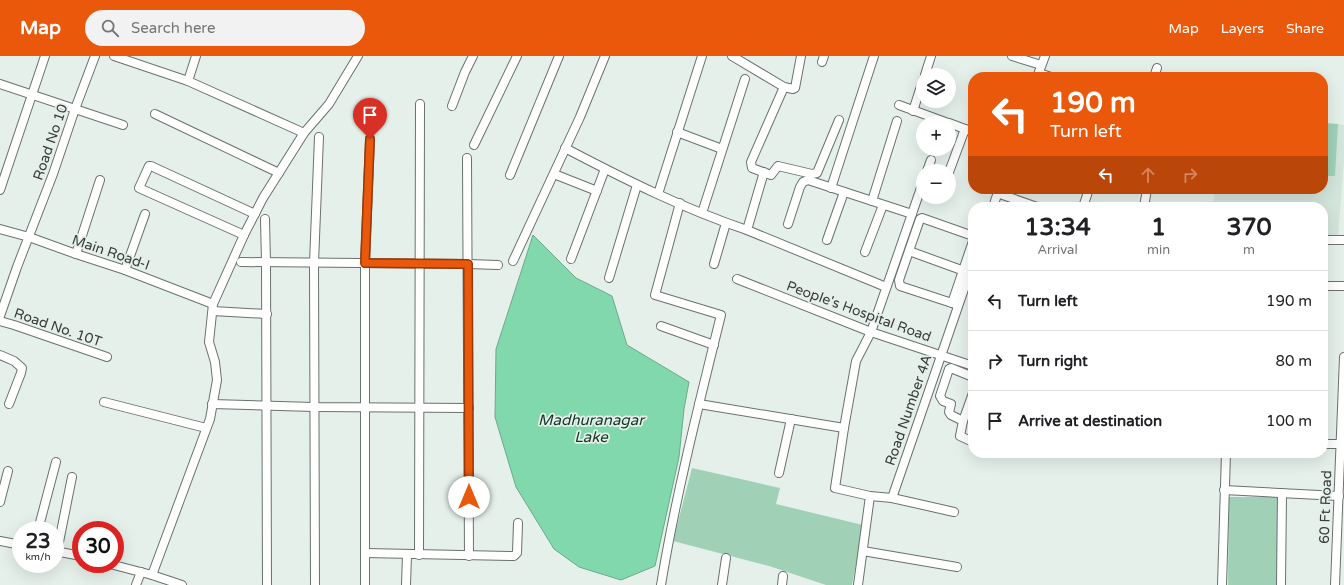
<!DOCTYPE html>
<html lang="en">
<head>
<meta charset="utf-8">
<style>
	body { margin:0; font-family:"Varela Round",sans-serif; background:#f2f2f2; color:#202124; height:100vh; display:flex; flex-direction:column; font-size:15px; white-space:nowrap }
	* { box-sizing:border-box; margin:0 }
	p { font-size:13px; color:#757577 }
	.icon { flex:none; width:22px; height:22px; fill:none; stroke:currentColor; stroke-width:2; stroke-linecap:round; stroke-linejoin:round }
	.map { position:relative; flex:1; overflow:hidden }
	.drawer { position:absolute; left:968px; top:146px; width:360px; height:256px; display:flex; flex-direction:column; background:#fff; border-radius:16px; box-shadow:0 4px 16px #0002 }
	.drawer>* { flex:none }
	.hud { position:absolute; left:968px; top:16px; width:360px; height:122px; border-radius:16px; box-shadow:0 4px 16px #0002; background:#ea580c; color:#fff; overflow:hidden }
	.tools { position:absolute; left:916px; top:12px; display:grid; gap:8px }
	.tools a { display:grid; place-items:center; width:40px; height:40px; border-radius:50%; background:#fff; box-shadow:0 4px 16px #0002; font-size:20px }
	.speed { position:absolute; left:12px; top:465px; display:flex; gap:8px; font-size:20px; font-weight:700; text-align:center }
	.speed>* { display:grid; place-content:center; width:52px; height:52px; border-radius:50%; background:#fff; box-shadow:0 4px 16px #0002; line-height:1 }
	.speed small { font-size:10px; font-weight:400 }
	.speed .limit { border:6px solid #d22; background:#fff; color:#111 }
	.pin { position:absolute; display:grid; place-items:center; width:34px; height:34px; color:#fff; margin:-41px -17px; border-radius:50% 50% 50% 0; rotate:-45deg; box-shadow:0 0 4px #0007 }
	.pin .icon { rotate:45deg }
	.me { position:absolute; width:44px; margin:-22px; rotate:0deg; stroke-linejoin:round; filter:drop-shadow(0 0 3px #0008) }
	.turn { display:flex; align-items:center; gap:14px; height:84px; padding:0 16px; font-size:18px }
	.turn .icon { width:52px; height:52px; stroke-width:2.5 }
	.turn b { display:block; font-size:28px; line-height:34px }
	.lanes { display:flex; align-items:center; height:38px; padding:0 16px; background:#0003; justify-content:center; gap:20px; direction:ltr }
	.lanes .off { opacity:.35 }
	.eta { display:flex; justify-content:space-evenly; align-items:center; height:68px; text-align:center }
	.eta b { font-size:24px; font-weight:800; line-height:28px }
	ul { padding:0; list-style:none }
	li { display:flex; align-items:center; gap:12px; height:60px; padding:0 16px; border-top:1px solid #e0e0e0 }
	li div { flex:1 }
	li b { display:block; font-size:15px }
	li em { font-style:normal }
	header { display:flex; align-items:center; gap:24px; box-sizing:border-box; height:56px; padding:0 20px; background:#ea580c; color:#fff }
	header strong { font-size:19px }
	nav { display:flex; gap:22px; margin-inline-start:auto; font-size:14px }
	.search { width:280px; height:36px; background:#f2f2f2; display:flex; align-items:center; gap:10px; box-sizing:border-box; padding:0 14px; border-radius:22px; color:#757577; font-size:15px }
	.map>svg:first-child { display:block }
	.built { fill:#d3e5db }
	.green { fill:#a0d1b7 }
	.water { fill:#82d8ad; stroke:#6ca98a }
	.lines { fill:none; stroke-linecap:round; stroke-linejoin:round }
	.street-casing { stroke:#69726d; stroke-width:10 }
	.street { stroke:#fff; stroke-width:8 }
	.route-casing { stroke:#983908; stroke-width:10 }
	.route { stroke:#ea580c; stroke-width:7 }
	.labels { text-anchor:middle; stroke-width:3.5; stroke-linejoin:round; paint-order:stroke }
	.street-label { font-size:14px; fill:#383c3a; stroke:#e6f0ea }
	.water-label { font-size:15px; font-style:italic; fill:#113726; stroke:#e6f0ea }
</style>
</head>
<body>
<header>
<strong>Map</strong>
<div class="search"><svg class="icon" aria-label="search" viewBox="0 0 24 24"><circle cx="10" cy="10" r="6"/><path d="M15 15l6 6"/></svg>Search here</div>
<nav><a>Map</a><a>Layers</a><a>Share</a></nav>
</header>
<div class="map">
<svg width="1344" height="529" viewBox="0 0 1344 529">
	<rect width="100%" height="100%" fill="#e6f0ea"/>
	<!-- built -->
	<polygon class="built" points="1323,67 1344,69 1344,105 1338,182 1323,182 1323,151 1213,151 1215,133 1323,133"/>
	<!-- green -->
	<g class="green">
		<polygon points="1323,67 1338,68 1335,120 1323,120"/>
		<polygon points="692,412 780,432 776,448 863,469 852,529 826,529 769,510 673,485"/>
		<polygon points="1229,441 1278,441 1277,529 1228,529"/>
	</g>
	<!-- water -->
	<polygon class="water" points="533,179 576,222 612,240 627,289 689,326 684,353 679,401 655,510 621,524 579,511 554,493 516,431 495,361 496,293"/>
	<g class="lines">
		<defs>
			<g id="street">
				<polyline points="114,0 188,25 304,77"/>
				<polyline points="732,0 784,31 793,33 795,32 801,0"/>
				<polyline points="1012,0 1041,9"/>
				<polyline points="822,6 824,0"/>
				<polyline points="1039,17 1051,21"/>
				<polyline points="925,19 931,0"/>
				<polyline points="1037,21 1045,0"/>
				<polyline points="1154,21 1157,12"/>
				<polyline points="188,25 196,0"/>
				<polyline points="0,28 123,69"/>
				<polyline points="784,31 751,106 752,112 771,119 778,110 812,118 817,117 839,64"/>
				<polyline points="899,49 948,67"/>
				<polyline points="452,50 465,16 473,0"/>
				<polyline points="913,55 923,24"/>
				<polyline points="155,58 279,117"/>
				<polyline points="949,67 973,76"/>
				<polyline points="677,76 722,93"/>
				<polyline points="474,89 517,0"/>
				<path d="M 565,92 C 624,123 684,153 747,174 L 886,231"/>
				<polyline points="467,102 469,500"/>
				<polyline points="927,115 931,104"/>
				<polyline points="949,116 965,73"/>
				<polyline points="554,118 597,135"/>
				<polyline points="510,119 559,0"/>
				<polyline points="923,126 871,276 856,305 844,372 835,432 870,440 892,442 954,456"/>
				<polyline points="831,132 874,0"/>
				<polyline points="0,134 45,0"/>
				<polyline points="997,137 1037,151"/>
				<polyline points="658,138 702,0"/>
				<polyline points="872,145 897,65"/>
				<polyline points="993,151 999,133"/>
				<polyline points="1083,151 1089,133"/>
				<polyline points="1144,151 1147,133"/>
				<polyline points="702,157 745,23"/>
				<polyline points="265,163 266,207 267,529"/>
				<polyline points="788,168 800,131 803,126 808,124 912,158"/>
				<polyline points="0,173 29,181 76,198 125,214 213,248"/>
				<polyline points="747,174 764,116"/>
				<polyline points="244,179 139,132 149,110 151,110 255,158"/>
				<polyline points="827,184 844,136"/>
				<polyline points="1323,184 1344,184"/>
				<polyline points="909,195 967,216"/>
				<polyline points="865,196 883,149"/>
				<polyline points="76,198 100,124"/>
				<polyline points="571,203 605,113"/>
				<polyline points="513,205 580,61 605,0"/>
				<polyline points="241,206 468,208 498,209"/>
				<polyline points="714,208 726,167"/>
				<polyline points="125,214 145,158"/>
				<polyline points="609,222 637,129"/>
				<polyline points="737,223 871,276 973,310"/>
				<polyline points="1323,230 1344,230"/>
				<polyline points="952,247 973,185"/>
				<polyline points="958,249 900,230 899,224 920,163 922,162 973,180"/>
				<polyline points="213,255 267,258"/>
				<polyline points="0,260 17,211 53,118 75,53 95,0"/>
				<polyline points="0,265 14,269 107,301"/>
				<polyline points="661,270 714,289"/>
				<polyline points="0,299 14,305 22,312 21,317 9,348"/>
				<polyline points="973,321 951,312 949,313 940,340 943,345 951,348 949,356 951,359 963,365 960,380 973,386"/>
				<polyline points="104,346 206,372"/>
				<polyline points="212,348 314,351 469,352"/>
				<polyline points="699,348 844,372"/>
				<polyline points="963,365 973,337"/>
				<polyline points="1323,388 1344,388"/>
				<polyline points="779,417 791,363"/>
				<polyline points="1224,434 1339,440"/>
				<polyline points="892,442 973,207"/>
				<polyline points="0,446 8,415"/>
				<polyline points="38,474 56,406"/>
				<polyline points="0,485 21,489"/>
				<polyline points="55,495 81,500"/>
				<polyline points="863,495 957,511"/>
				<polyline points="57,496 72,421"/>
				<polyline points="365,497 514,500 517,497 518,467"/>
				<polyline points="419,499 420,48"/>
				<polyline points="110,508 152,519 182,529"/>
				<polyline points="152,519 210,363 217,324 215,306 209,286 213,248 244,179 263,142 304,77 329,48 358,0"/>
				<polyline points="136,529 141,516"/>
				<polyline points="315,529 314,207 319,81"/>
				<polyline points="365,529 365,207 370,83"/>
				<polyline points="406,529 407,499"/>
				<path d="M 661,529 C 676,438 699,348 721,259 L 655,239 L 680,147"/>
				<polyline points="722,529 726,502"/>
				<polyline points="782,529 783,520"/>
				<polyline points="858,529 870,440"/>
				<polyline points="1222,529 1226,397"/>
				<polyline points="1281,529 1282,437"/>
				<polyline points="1335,529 1344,301"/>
			</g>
		</defs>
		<!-- street casing -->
		<use href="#street" class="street-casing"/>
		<!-- street -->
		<use href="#street" class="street"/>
	</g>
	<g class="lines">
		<defs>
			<polyline id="route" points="370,83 365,207 468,208 469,441"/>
		</defs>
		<!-- route casing -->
		<use href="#route" class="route-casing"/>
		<!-- route -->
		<use href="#route" class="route"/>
	</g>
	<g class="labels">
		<!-- street labels -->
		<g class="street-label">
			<text transform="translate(50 86) rotate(-71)" y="5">Road No 10</text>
			<text transform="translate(111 196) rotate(19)" y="5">Main Road-I</text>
			<text transform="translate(859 255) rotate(20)" y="5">People's Hospital Road</text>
			<text transform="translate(58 271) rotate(19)" y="5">Road No. 10T</text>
			<text transform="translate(908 354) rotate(-71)" y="5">Road Number 4A</text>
			<text transform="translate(1325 451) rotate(-88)" y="5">60 Ft Road</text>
		</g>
		<!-- water labels -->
		<g class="water-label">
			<text x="591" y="369">Madhuranagar<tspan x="591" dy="17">Lake</tspan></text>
		</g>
	</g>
</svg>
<div class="tools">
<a><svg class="icon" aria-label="layers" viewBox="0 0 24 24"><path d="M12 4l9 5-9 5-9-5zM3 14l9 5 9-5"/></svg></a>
<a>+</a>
<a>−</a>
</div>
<div class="speed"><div>23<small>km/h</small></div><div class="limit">30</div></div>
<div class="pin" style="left:370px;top:83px;background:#d93025"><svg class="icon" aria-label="arrive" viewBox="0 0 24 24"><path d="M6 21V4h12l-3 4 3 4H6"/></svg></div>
<svg class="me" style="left:469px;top:441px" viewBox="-20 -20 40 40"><circle r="19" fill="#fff"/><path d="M0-13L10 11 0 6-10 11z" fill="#ea580c"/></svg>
<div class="hud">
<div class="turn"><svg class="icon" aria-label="left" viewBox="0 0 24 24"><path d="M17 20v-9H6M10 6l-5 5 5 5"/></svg><div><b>190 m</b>Turn left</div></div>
<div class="lanes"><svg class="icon" aria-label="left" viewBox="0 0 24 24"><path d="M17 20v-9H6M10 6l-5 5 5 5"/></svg><svg class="icon off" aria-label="ahead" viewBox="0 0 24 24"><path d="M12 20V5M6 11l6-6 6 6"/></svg><svg class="icon off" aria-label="right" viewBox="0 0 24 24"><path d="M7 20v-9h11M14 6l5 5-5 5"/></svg></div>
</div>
<section class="drawer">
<div class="eta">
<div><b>13:34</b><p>Arrival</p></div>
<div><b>1</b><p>min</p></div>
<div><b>370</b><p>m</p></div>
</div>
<ul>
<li><svg class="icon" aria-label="left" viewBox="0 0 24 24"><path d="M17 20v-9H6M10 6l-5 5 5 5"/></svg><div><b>Turn left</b></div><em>190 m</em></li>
<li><svg class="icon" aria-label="right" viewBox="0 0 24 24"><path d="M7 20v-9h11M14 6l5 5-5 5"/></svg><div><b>Turn right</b></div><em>80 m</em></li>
<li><svg class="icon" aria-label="arrive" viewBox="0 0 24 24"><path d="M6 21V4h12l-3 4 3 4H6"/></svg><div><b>Arrive at destination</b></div><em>100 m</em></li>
</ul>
</section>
</div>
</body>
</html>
